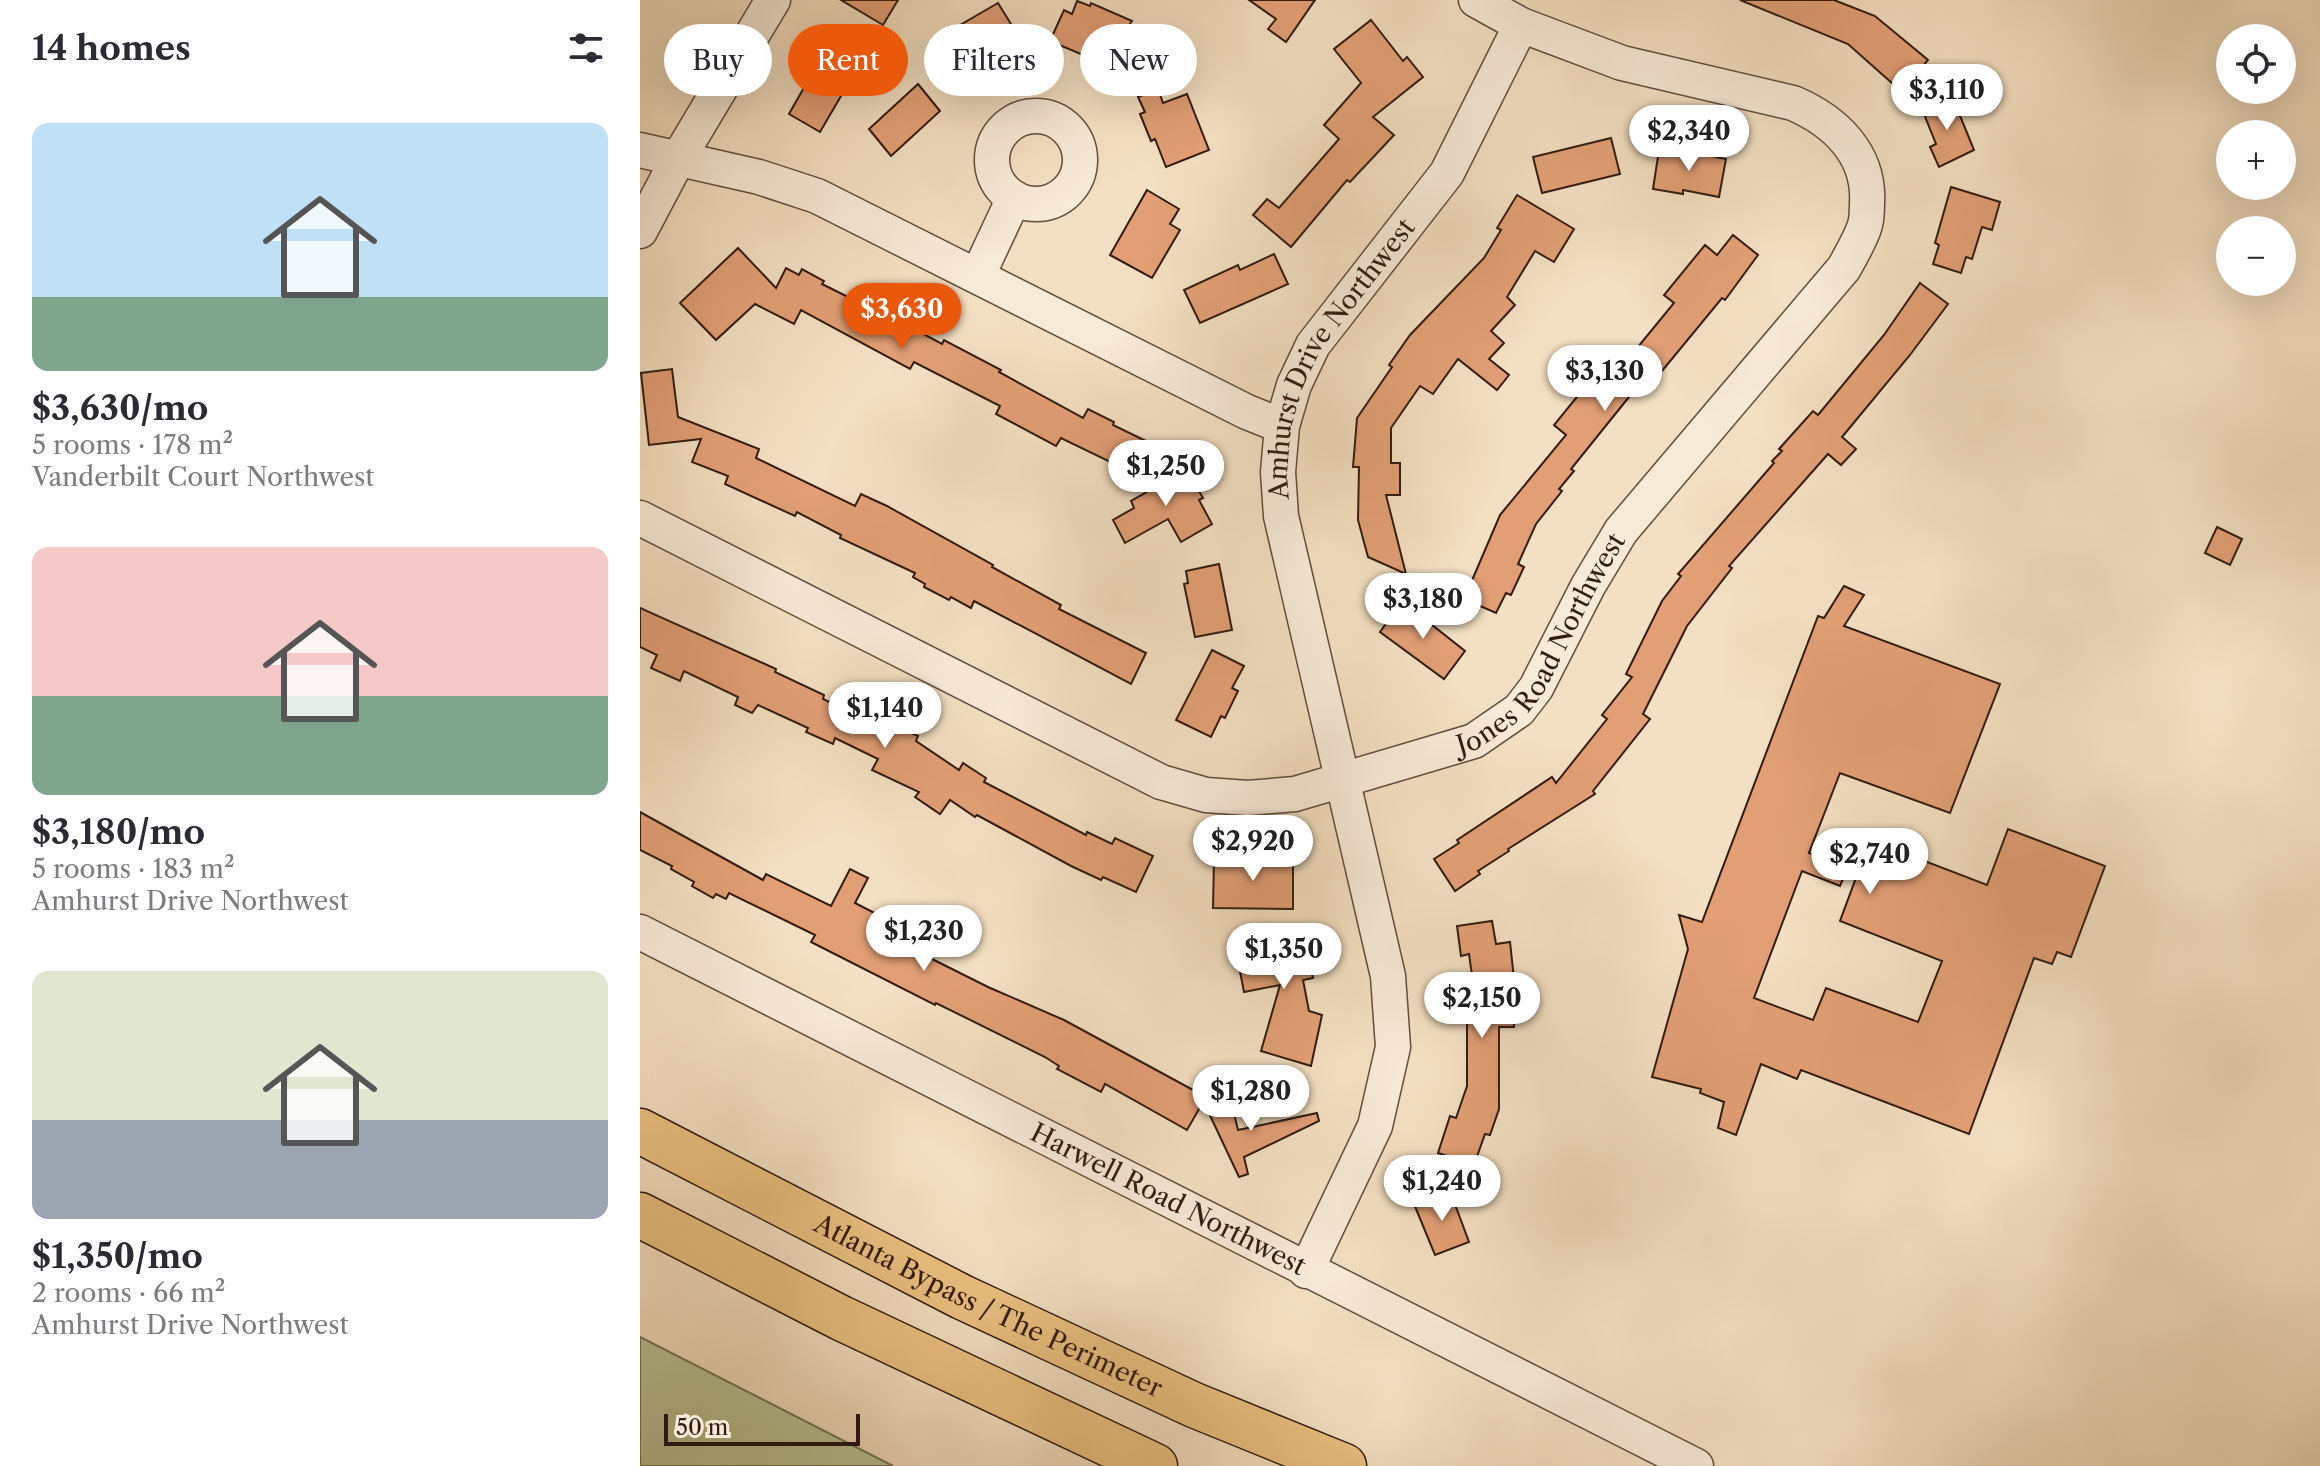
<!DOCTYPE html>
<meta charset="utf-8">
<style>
body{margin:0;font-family:"Libre Caslon Text",serif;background:#f7f7f7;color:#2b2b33;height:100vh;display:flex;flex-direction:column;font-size:30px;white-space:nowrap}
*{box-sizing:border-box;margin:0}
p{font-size:26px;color:#7c7c81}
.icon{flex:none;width:44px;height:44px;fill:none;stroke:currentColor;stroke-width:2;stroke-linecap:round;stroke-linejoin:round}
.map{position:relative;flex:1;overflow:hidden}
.details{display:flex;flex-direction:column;background:#fff;width:640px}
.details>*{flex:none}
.hud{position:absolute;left:24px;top:24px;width:760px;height:72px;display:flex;gap:16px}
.controls{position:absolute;left:1576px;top:24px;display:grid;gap:16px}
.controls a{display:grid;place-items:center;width:80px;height:80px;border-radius:50%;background:#fff;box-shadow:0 8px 32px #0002;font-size:40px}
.scale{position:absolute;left:24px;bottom:20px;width:196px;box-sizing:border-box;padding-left:8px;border:4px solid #321b11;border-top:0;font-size:22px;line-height:28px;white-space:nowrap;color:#321b11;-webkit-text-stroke:6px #f7ead7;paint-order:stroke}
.price{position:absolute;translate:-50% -68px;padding:0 18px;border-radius:28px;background:#fff;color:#222;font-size:26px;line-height:52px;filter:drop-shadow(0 2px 4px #0008)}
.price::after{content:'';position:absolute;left:50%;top:48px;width:24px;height:18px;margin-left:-12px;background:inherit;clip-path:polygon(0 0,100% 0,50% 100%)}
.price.current{background:#ea580c;color:#fff}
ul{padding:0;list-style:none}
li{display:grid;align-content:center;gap:16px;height:424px;padding:0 32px}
li span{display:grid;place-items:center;height:248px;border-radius:16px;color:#555}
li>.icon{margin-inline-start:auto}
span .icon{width:144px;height:144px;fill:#fffc;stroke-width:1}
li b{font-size:34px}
h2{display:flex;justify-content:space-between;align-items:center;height:96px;padding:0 32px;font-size:34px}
.tag{padding:0 28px;border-radius:36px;background:#fff;box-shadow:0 8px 32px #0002;font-size:28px;line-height:72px}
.tag.current{background:#ea580c;color:#fff}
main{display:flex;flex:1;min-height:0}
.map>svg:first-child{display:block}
.green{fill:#b8c294;stroke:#756e52;stroke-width:2}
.building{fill:#e29f75;stroke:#321b11;stroke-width:2}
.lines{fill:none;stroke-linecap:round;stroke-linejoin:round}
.minor-casing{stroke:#624c3d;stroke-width:37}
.highway-casing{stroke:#321b11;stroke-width:47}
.minor{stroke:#f7ead7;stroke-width:34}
.highway{stroke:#eac080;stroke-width:44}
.labels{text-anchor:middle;stroke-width:6;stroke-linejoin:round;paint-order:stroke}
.street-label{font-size:26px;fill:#321b11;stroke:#f7ead7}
</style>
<main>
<section class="details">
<h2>14 homes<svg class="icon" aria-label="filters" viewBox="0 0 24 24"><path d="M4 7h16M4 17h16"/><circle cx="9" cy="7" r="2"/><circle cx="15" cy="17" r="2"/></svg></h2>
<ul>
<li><span style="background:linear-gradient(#bfe0f5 70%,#7fa58c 0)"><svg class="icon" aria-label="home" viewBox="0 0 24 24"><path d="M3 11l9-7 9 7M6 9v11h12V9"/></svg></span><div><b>$3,630/mo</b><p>5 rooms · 178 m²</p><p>Vanderbilt Court Northwest</p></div></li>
<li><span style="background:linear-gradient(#f6c9c9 60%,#7fa58c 0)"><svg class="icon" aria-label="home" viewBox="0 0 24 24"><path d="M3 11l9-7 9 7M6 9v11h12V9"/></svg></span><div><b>$3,180/mo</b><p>5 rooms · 183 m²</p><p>Amhurst Drive Northwest</p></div></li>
<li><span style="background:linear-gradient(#dfe7d0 60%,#9aa5b1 0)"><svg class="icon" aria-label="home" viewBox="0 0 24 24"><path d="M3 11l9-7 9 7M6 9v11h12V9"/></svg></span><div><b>$1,350/mo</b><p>2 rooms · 66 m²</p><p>Amhurst Drive Northwest</p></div></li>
</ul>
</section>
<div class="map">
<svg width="1680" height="1466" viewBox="0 0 1680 1466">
<rect width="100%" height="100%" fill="#f3dfc1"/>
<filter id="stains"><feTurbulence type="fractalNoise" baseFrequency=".0025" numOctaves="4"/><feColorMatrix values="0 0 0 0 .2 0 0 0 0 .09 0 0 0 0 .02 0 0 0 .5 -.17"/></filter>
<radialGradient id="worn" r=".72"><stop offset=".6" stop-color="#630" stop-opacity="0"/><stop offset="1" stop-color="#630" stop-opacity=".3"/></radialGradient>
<!-- green -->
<path class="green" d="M0 1337 253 1466H0Z"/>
<!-- building -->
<g class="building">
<path d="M201 0H258L243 25Z"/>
<path d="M609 0H675L646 42 628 29 636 19Z"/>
<path d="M1100 0H1194L1235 16 1288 60 1262 92 1208 44Z"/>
<path d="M437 1 450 6 451 3 492 21 482 35 496 41 483 72 410 41 424 10 432 14Z"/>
<path d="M358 3 379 37 318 75 296 39Z"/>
<path d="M731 20 763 61 767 57 783 77 733 117 754 135 710 182 707 180 651 247 613 215 627 199 639 208 699 139 684 125 721 83 694 49Z"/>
<path d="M190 42 222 60 180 132 149 114Z"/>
<path d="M278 84 300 111 251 156 229 129Z"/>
<path d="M518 89 523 103 547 94 569 150 526 167 515 139 511 141 500 114 505 112 498 97Z"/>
<path d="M1312 96 1334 150 1299 167 1290 147 1296 144 1282 109Z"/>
<path d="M971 138 980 174 902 193 893 157Z"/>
<path d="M1019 150 1046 155 1047 151 1086 159 1079 197 1043 190V194L1013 189Z"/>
<path d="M1311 187 1360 202 1352 230 1342 227 1332 259 1326 257 1321 273 1293 264 1299 245 1295 243Z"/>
<path d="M507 190 539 209 530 224 540 230 512 278 470 255Z"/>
<path d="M877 195 934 229 914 262 895 251 867 297 875 305 851 331 864 343 849 359 869 375 857 390 818 359 793 394 780 386 751 428V463H760V495H746L766 574 728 557 718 520 719 467H713L717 418 752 367 749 365 770 335 844 258 861 230 857 228Z"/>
<path d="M1093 235 1118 255 1085 300 1082 298 1008 388 1001 382 931 469 934 471 919 489 922 491 896 524 878 564 884 567 871 595 866 593 856 613 824 599 860 515 926 435 914 425 963 365 975 375 1034 303 1024 295 1065 245 1077 255Z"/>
<path d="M98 248 136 288 146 268 159 275 162 269 184 281 182 284 224 305 230 298 263 315 259 321 302 344 304 340 361 370 359 372 443 418 448 409 474 422 473 425 508 442 493 473 421 438 416 446 356 414 360 406 274 362 270 369 161 310 154 324 115 304 76 340 40 303Z"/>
<path d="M634 254 648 284 560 323 544 290 598 265 600 270Z"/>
<path d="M1280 283 1308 304 1270 355 1202 437 1216 449 1201 465 1188 454 1089 566 1092 568 1047 626 1003 714 1010 719 953 791 955 794 868 849 869 851 838 871 840 874 815 891 794 859 819 843 817 840 912 777 916 783 967 719 962 715 992 677 986 674 1022 601 1041 576 1038 574 1134 463 1132 461 1142 451 1139 449 1173 411 1178 415 1244 335Z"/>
<path d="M32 369 38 417 119 449 116 458 215 506 221 494 247 506 353 565 352 567 421 605 419 609 506 653 491 684 334 601 331 608 311 597 309 600 284 587 285 584 273 577 275 573 200 538 201 535 157 512 155 516 85 484 88 476 52 462 61 439 9 445 1 373Z"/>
<path d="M534 466 539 474 547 470 563 498 559 500 572 524 541 542 528 519 485 543 473 520 494 508 491 501 519 485 508 480Z"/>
<path d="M1577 527 1602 539 1590 565 1565 553Z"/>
<path d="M579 564 592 630 555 637 544 584 548 583 546 571Z"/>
<path d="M1204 586 1224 595 1204 626 1360 684 1310 813 1200 773 1169 853 1207 869 1200 886 1162 871 1114 998 1173 1020 1186 988 1278 1022 1302 961 1200 921 1230 840 1347 885 1368 829 1465 866 1431 957 1417 952 1412 964 1394 958 1329 1134 1161 1070 1157 1079 1121 1064 1096 1135 1078 1128 1084 1102 1060 1093 1061 1089 1012 1077 1048 949 1039 915 1062 922 1178 616 1184 618Z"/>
<path d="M759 606H768L825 651 804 679 740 632Z"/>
<path d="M0 608 136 669 135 672 184 695 183 699 219 716 220 713 253 729 255 725 278 736 276 741 319 770 323 763 346 778 344 782 446 835 447 832 472 844 475 838 513 856 496 892 463 877 461 880 431 866 337 815 335 817 310 800 300 814 275 797 279 792 232 770 238 759 195 738 193 744 166 732 168 728 118 705 112 713 95 705 98 697 44 671 40 681 11 668 17 655 0 647Z"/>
<path d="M572 650 604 666 592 688 598 691 585 718 581 716 571 737 536 720Z"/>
<path d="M0 812 123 880 126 874 191 906 210 869 228 878 215 903 254 923 248 937 348 987 424 1020 566 1097 547 1130 465 1084 461 1092 417 1069 419 1066 405 1057 296 1003 295 1005 171 942 175 935 89 893 86 899 76 894 73 898 52 886 54 882 31 869 32 866 0 850Z"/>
<path d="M596 854 624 855V860L653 861V909L573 908 574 859H596Z"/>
<path d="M852 921 856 944 870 942 874 979V1027H859V1109L850 1135 845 1134 834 1165 798 1153 810 1116 816 1118 827 1086V1004H836L829 954 821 956 817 926Z"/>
<path d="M663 931 664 936 676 933 682 960 670 962 673 978 663 980 669 1011 682 1015 671 1066 621 1051 640 985 604 992 595 945Z"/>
<path d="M590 1096 598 1130 677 1113 679 1121 604 1157 608 1174 599 1177 566 1107Z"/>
<path d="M810 1191 829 1242 795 1255 774 1204Z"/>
</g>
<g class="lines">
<defs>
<g id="minor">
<circle cx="396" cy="160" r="44"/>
<path d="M0 150 119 177 177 196 607 412 642 426"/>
<path d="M0 231 38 159 133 0"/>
<path d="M338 275 374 198"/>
<path id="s1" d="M0 518 521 782 566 795 608 798 655 794 834 741 879 710 896 688 948 586 981 531 1204 268C1211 255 1219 242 1224 228 1227 221 1227 211 1227 203 1230 154 1195 121 1153 103L982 63 881 25 836 0"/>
<path id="s2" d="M0 932 1056 1466"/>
<path id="s3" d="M666 1271 735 1126 753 1047 748 976 641 516 638 472 642 426 654 385 673 345 807 173 881 25"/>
</g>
<g id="highway">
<path id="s4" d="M0 1131 322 1297 554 1405 704 1466"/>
<path d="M0 1215 201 1318 515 1466"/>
</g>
</defs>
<!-- minor casing -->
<use href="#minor" class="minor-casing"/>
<!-- highway casing -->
<use href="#highway" class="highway-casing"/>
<!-- minor -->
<use href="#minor" class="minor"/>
<!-- highway -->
<use href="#highway" class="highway"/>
</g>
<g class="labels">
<!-- street labels -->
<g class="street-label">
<text dy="9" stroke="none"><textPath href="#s3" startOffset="960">Amhurst Drive Northwest</textPath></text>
<text dy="9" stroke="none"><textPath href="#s1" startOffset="1026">Jones Road Northwest</textPath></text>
<text dy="9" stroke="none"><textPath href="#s2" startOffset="592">Harwell Road Northwest</textPath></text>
<text dy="9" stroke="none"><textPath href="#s4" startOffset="390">Atlanta Bypass / The Perimeter</textPath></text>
</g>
</g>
<rect width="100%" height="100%" filter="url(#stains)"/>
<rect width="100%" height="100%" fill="url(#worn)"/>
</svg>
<div class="controls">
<a><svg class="icon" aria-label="locate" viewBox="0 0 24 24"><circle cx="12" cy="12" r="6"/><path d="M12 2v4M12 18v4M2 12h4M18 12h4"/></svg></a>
<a>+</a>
<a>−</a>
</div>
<div class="scale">50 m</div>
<b class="price" style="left:1307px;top:132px">$3,110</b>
<b class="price" style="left:1049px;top:173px">$2,340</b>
<b class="price current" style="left:262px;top:351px">$3,630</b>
<b class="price" style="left:965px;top:413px">$3,130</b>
<b class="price" style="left:526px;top:508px">$1,250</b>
<b class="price" style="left:783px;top:641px">$3,180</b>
<b class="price" style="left:245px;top:750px">$1,140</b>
<b class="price" style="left:613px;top:883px">$2,920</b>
<b class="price" style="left:1230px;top:896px">$2,740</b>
<b class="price" style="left:284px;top:973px">$1,230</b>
<b class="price" style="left:644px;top:991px">$1,350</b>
<b class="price" style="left:842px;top:1040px">$2,150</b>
<b class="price" style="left:611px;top:1133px">$1,280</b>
<b class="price" style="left:802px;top:1223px">$1,240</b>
<div class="hud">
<a class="tag">Buy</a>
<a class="tag current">Rent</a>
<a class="tag">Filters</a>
<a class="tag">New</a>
</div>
</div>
</main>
